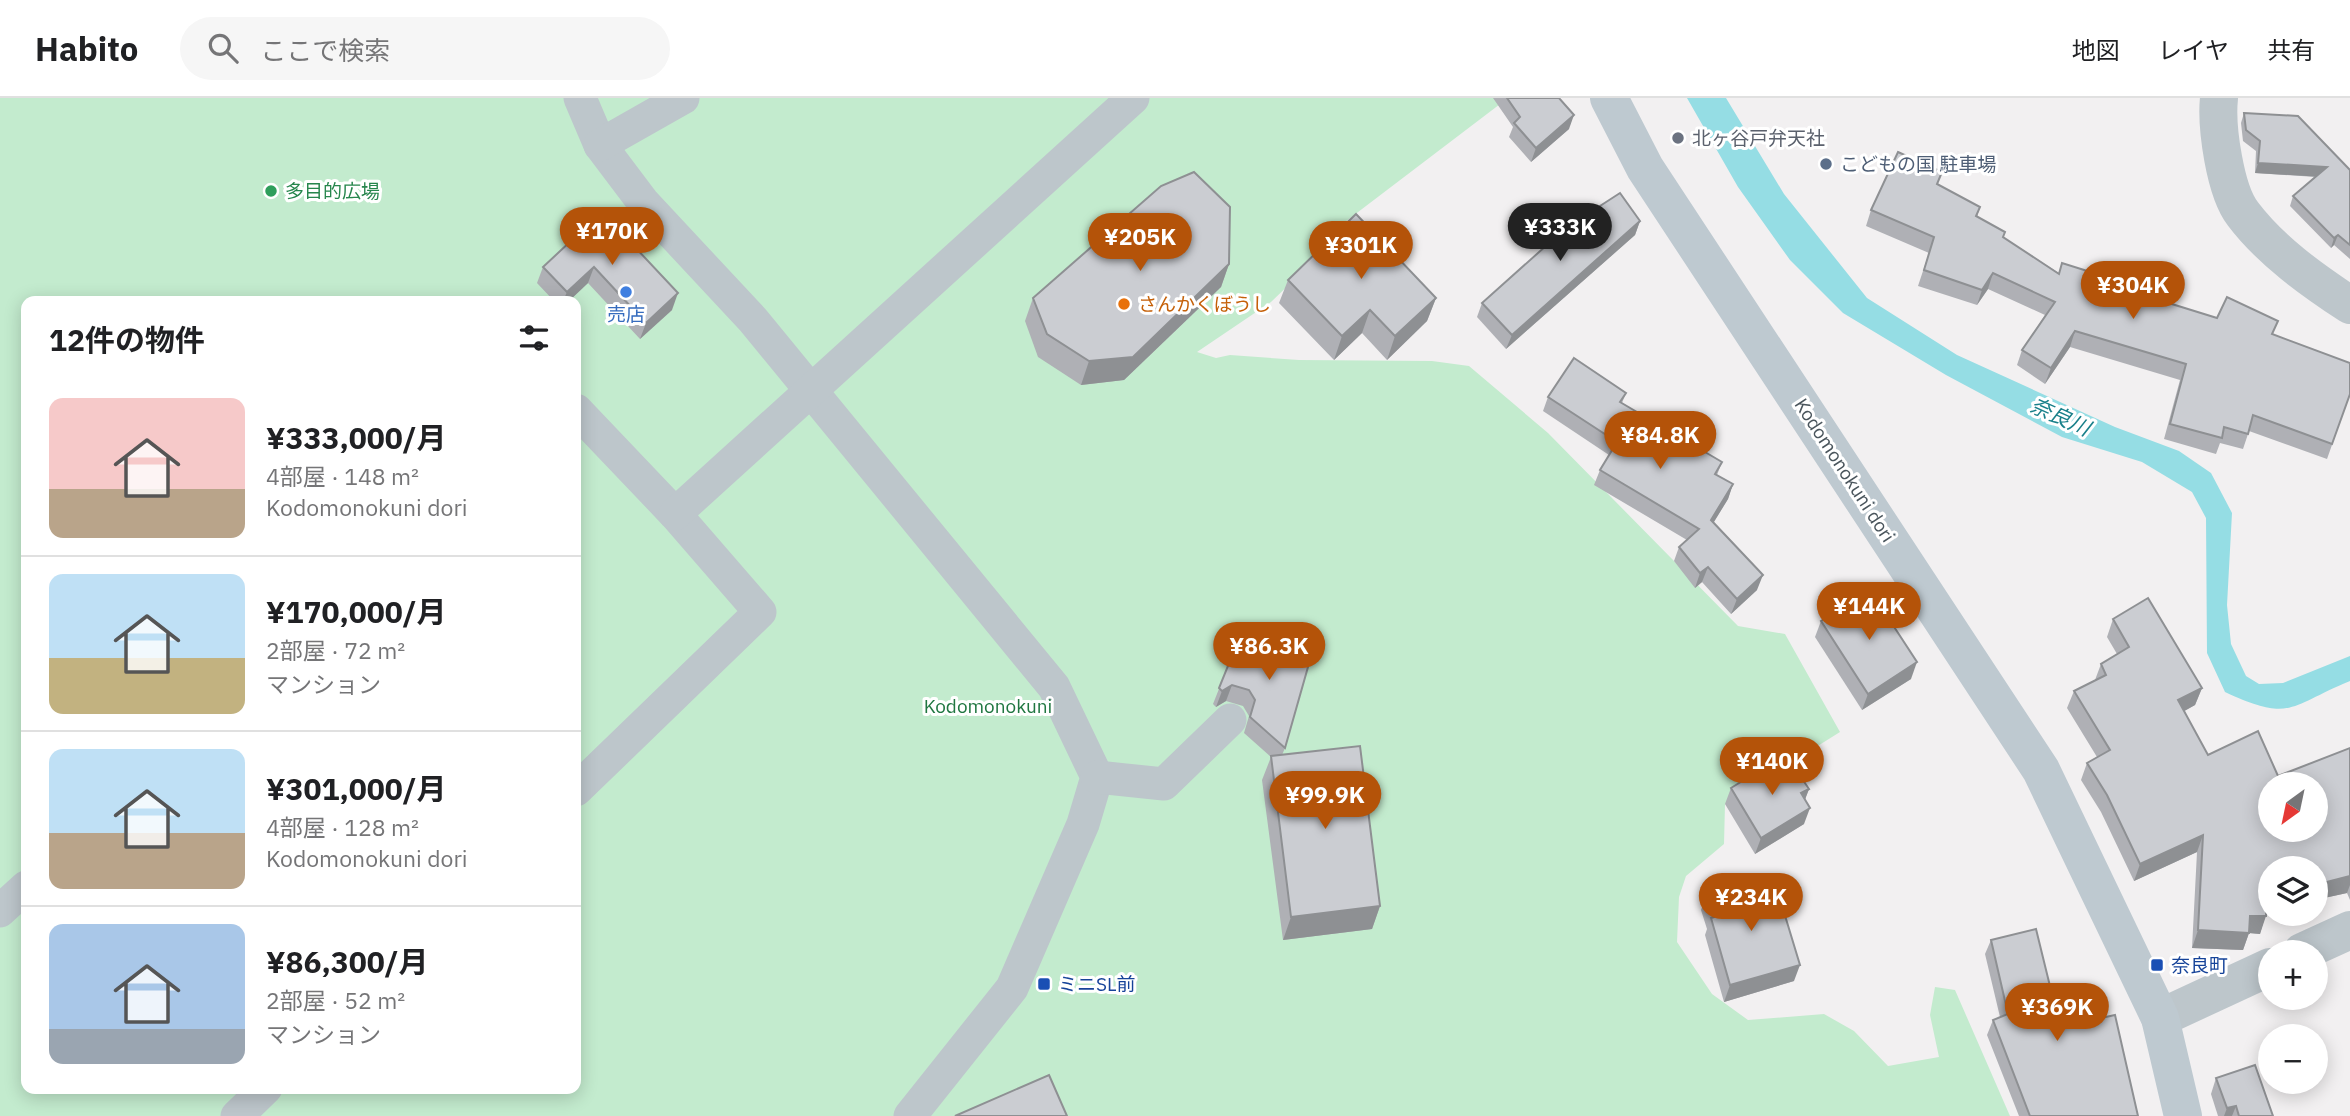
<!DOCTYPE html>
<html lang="ja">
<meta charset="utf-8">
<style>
body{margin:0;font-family:"IBM Plex Sans","Noto Sans JP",sans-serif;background:#f6f6f6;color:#202124;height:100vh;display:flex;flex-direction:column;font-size:26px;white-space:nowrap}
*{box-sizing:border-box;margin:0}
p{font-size:23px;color:#757577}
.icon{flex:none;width:38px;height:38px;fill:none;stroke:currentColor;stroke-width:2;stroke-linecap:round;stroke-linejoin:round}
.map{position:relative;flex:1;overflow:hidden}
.drawer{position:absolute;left:21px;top:198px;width:560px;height:798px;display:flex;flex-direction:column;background:#fff;border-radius:14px;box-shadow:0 4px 18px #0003}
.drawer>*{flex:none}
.needle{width:46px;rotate:213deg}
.fabs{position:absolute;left:2258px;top:674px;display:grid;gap:14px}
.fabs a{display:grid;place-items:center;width:70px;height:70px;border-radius:50%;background:#fff;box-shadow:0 4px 18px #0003;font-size:35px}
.price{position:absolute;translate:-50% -60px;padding:0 16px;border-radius:24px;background:#b45309;color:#fff;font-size:23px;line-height:46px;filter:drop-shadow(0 2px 4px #0008)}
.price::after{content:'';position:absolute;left:50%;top:42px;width:21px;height:16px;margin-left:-10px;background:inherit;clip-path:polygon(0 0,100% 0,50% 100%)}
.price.active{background:#222;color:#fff}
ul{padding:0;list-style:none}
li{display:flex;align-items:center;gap:21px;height:175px;padding:0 28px}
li+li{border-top:2px solid #e0e0e0}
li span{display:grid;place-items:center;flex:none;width:196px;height:140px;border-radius:14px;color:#555}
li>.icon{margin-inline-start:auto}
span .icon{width:84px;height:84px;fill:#fffc;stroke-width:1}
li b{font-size:30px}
h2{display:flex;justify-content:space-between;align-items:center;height:84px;padding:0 28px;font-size:30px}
header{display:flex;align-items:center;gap:42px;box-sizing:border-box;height:98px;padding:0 35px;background:#fff;border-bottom:2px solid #e0e0e0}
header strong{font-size:33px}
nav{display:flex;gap:38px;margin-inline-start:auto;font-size:24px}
.search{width:490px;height:63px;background:#f6f6f6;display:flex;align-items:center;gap:18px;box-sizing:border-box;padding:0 24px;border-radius:38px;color:#757577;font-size:26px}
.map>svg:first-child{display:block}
.green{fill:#c3ebce;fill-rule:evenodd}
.water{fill:#95dde4}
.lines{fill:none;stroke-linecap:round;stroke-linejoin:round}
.pedestrian{stroke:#bdc6cb;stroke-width:33}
.minor{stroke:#bdc6cb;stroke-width:38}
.secondary{stroke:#bec9d0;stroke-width:38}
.wall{fill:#afb0b5}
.shaded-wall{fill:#8e9093}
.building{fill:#cbcdd2;stroke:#8e9093;stroke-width:2;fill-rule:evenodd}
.worship-dot{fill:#6b7280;stroke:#fff;stroke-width:2.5}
.service-dot{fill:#5c6f8a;stroke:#fff;stroke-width:2.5}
.leisure-dot{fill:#2e9e5b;stroke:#fff;stroke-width:2.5}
.shop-dot{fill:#3f7fe0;stroke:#fff;stroke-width:2.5}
.food-dot{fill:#e8710a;stroke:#fff;stroke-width:2.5}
.transit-dot{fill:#1a4fb4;stroke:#fff;stroke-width:2.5}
.labels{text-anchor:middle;stroke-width:6;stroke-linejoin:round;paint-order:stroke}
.worship-label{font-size:19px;fill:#5b616d;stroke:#fff;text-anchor:start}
.service-label{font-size:19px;fill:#4e5e75;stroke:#fff;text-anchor:start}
.leisure-label{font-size:19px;fill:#27864d;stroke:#fff;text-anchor:start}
.food-label{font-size:19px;fill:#c56008;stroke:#fff;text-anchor:start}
.shop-label{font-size:19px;fill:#366cbe;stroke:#fff}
.street-label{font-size:19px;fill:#4a555c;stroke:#fff}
.park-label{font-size:19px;fill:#207741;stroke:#fff}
.transit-label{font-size:19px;fill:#164399;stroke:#fff;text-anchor:start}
.water-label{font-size:21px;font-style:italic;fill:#19808a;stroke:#fff}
</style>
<header>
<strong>Habito</strong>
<div class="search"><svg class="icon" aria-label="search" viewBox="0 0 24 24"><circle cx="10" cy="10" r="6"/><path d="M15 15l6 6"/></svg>ここで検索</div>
<nav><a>地図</a><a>レイヤ</a><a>共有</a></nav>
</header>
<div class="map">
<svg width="2350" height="1018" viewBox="0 0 2350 1018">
<rect width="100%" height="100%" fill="#f2f0f1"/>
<!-- green -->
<path class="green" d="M0 0H1508L1341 127 1324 153 1271 204 1197 254 1216 260 1230 257 1299 262 1432 263 1469 268 1548 335 1738 528 1785 536 1840 634 1725 706 1724 746 1686 778 1679 799 1677 844 1712 896 1748 922 1824 916 1854 933 1888 968 1939 959 1930 917 1935 889 1955 892 2010 1018H0ZM26 203H576V990H26Z"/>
<!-- water -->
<path class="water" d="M1687 0H1726L1784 96 1867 200 1957 257 2115 329 2179 353 2211 375 2232 415 2227 507 2231 546 2246 578 2259 586 2283 585 2350 558V583C2289 608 2292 625 2225 594L2207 555 2206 420 2192 394 2142 364 2062 339 1946 277 1843 215 1790 162 1738 89Z"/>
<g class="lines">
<!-- pedestrian -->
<g class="pedestrian">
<path d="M580 0 600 47 643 104 753 222 1054 589 1097 679 1083 726 1012 890 910 1018"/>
<path d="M600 47 683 0"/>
<path d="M576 312 675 416 760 514 576 692"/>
<path d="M675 416 1133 0"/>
<path d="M1097 679 1164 686 1230 622"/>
<path d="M0 813 26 789"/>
<path d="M237 1018 266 990"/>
</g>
<!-- minor -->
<g class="minor">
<path d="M2219 0C2216 29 2225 93 2243 116 2271 153 2312 182 2350 207"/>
<path d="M2302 854 2350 832"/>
<path d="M2160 920 2270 869"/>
</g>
<!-- secondary -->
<path class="secondary" d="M1609 0 1645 70 2041 672 2160 920 2183 1018"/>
</g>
<!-- wall -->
<g class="wall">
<path d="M1493 0H1559L1569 31 1531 64 1509 39 1513 29Z"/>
<path d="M2244 15 2350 72V161L2334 147 2331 150 2290 108 2293 98 2316 79 2255 75 2256 53 2243 43 2241 25Z"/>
<path d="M1937 86 1980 109 1977 119 2003 139 2059 175 2062 165 2117 189 2273 237 2350 296 2327 361 2249 333 2243 351 2220 345 2216 356 2164 341 2180 282 2070 249 2045 286 2017 267 2022 252 2045 217 1988 191 1977 207 1918 188 1929 155 1866 128 1871 112Z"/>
<path d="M602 114 672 212 640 241 588 185 569 203H554L537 185 543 169Z"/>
<path d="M1640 123 1635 137 1506 251 1477 219 1482 205Z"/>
<path d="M1229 166 1221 189 1124 282 1081 287 1038 259 1025 223 1033 200Z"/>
<path d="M1288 182 1436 200 1427 223 1387 262 1362 235 1334 262 1279 205Z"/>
<path d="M1626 295 1622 305 1722 364 1717 377 1733 386 1728 401 1713 425 1757 492 1731 516 1702 484 1695 490 1674 463 1679 449 1687 442 1594 387 1600 372 1609 357 1543 313 1548 299Z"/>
<path d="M2113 521 2202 590 2195 607 2184 613 2208 657 2278 678 2350 650V802L2347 795 2315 802V770L2270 813 2266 814 2260 836 2249 835 2243 852 2192 850 2197 754 2134 783 2101 714 2081 682 2087 665 2097 659 2067 610 2074 593 2095 582 2101 566 2117 556 2107 539Z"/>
<path d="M1821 523 1911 581 1862 612 1815 539Z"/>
<path d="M1236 548 1285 650 1282 657 1380 808 1372 831 1283 842 1262 682 1271 659 1244 635 1249 618 1243 608 1226 603 1216 609 1213 606Z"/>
<path d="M1783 669 1809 691 1805 701 1804 726 1755 756 1725 706 1731 690Z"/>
<path d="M1707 796 1772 814 1794 883 1724 904 1705 837 1707 831 1701 812Z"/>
<path d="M1991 842 2060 929 2138 1018H2019L1987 937 1993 922 2000 919 1985 856Z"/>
<path d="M2216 980 2273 1018H2218L2211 996Z"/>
</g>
<!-- shaded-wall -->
<g class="shaded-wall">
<path d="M1574 17 1569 31 1531 64 1536 50Z"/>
<path d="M2258 65 2327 69 2323 79 2255 75Z"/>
<path d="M1640 123 1635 137 1506 251 1512 237Z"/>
<path d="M2338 137 2334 147 2331 150 2334 140Z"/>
<path d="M1229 166 1221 189 1124 282 1081 287 1089 263Z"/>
<path d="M594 169 588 185 569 203H563L567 194Z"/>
<path d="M1993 175 1988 191 1977 207 1982 192Z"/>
<path d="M678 195 672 212 640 241 646 225Z"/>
<path d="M1436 200 1427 223 1387 262 1395 238Z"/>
<path d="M1370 212 1362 235 1334 262 1342 238Z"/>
<path d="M2075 233 2070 249 2045 286 2051 270Z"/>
<path d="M1733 386 1728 401 1706 437 1711 422Z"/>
<path d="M1708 469 1702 484 1695 490 1700 475Z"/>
<path d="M1763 477 1757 492 1731 516 1737 501Z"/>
<path d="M1917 564 1911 581 1862 612 1868 596Z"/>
<path d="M1232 587 1226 603 1216 609 1222 593Z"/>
<path d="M2202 590 2195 607 2172 620 2178 602Z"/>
<path d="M1809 691 1803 707 1801 695Z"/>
<path d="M1810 710 1804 726 1755 756 1761 740Z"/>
<path d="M2203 737 2197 754 2134 783 2140 766Z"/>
<path d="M2350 778V787L2347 795 2315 802V787Z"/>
<path d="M2270 797V813L2261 815 2267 798Z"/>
<path d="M1380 808 1372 831 1283 842 1291 819Z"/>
<path d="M2250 818H2266L2260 836 2249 835 2243 852 2192 850 2198 832Z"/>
<path d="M1800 867 1794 883 1724 904 1730 887Z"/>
<path d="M2236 1008 2232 1018H2224L2227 1010Z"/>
</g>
<!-- building -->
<g class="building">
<path d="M1507 0H1559L1574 17 1536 50 1514 25 1520 19Z"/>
<path d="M2244 15 2298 18 2350 72V147L2338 137 2334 140 2293 98 2327 69 2258 65 2260 43 2246 32Z"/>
<path d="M1898 54 1942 74 1937 86 1980 109 1976 118 2005 134 2003 139 2059 176 2062 165 2119 183 2117 189 2217 220 2227 199 2278 223 2272 236 2350 265V296L2332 346 2253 317 2248 336 2224 329 2222 340 2170 326 2186 266 2075 233 2051 270 2022 252 2055 204 1993 175 1982 192 1924 172 1934 139 1871 112Z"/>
<path d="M1194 74 1230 109 1229 166 1133 259 1089 263 1047 236 1033 200 1161 88Z"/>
<path d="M1620 95 1640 123 1512 237 1482 205 1566 130Z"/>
<path d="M602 114 678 195 646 225 594 169 567 194 543 169Z"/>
<path d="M1356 116 1436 200 1395 238 1370 212 1342 238 1288 182Z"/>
<path d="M1574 260 1626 295 1620 304 1722 364 1715 376 1733 386 1711 422 1763 477 1737 501 1708 469 1700 475 1679 449 1699 431 1600 372 1617 344 1548 299Z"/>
<path d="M1870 492 1917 564 1868 596 1821 523Z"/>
<path d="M2148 500 2202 590 2178 602 2208 657 2258 633 2278 678 2350 650V778L2315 787V770H2270V797L2267 798 2266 818H2250L2249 835 2198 832 2203 737 2140 766 2107 697 2087 665 2110 652 2074 593 2106 577 2101 566 2129 549 2113 521ZM2270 686H2315V732H2270Z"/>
<path d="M1275 535 1308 569 1285 650 1250 619 1255 602 1249 592 1232 587 1222 593 1219 590 1236 548Z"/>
<path d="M1360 648 1380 808 1291 819 1271 658Z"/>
<path d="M1778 661 1783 669 1792 666 1809 691 1801 695 1810 710 1761 740 1731 690Z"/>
<path d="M1761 780 1772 814 1783 811 1800 867 1730 887 1711 820 1714 819 1707 796Z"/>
<path d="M2036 831 2060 929 2115 917 2138 1018H2030L1993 922 2008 916 1991 842Z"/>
<path d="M2255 967 2273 1018H2239L2236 1008 2227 1010 2216 980Z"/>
<path d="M1049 977 1067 1018H955Z"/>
</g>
<!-- markers -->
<circle class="worship-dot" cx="1678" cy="40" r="7"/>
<circle class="service-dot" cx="1826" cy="66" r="7"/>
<circle class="leisure-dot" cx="271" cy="93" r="7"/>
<circle class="shop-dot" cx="626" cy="194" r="7"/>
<circle class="food-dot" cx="1124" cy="206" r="7"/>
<g class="transit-dot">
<rect x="2150" y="860" width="14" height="14" rx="3.5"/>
<rect x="1037" y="879" width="14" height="14" rx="3.5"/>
</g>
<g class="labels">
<!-- worship labels -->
<g class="worship-label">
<text x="1692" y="47">北ヶ谷戸弁天社</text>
</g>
<!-- service labels -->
<g class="service-label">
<text x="1840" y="73">こどもの国 駐車場</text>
</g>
<!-- leisure labels -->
<g class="leisure-label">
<text x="285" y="100">多目的広場</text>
</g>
<!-- food labels -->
<g class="food-label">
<text x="1138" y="213">さんかくぼうし</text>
</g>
<!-- shop labels -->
<g class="shop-label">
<text x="626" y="223">売店</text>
</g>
<!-- street labels -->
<g class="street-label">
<text transform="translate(1845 372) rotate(57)" y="7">Kodomonokuni dori</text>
</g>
<!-- park labels -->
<g class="park-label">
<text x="988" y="615">Kodomonokuni</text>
</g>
<!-- transit labels -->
<g class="transit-label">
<text x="2171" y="874">奈良町</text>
<text x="1058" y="893">ミニSL前</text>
</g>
<!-- water labels -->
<g class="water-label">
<text transform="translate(2060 319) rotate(24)" y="7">奈良川</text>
</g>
</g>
</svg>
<div class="fabs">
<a><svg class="needle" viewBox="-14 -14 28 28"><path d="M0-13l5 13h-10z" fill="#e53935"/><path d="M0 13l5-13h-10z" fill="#757577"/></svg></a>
<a><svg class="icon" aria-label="layers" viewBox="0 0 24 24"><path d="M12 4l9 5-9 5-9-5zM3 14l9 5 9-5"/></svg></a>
<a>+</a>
<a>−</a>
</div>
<b class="price active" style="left:1560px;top:165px">¥333K</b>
<b class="price" style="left:612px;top:169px">¥170K</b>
<b class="price" style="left:1140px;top:175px">¥205K</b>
<b class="price" style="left:1361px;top:183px">¥301K</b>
<b class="price" style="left:2133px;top:223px">¥304K</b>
<b class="price" style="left:1660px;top:373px">¥84.8K</b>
<b class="price" style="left:1869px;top:544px">¥144K</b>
<b class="price" style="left:1269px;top:584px">¥86.3K</b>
<b class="price" style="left:1772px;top:699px">¥140K</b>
<b class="price" style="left:1325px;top:733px">¥99.9K</b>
<b class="price" style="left:1751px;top:835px">¥234K</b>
<b class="price" style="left:2057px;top:945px">¥369K</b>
<section class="drawer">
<h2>12件の物件<svg class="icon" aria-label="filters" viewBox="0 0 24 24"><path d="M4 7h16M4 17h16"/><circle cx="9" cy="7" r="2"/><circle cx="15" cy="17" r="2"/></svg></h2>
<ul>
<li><span style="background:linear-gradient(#f6c9c9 65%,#b9a48a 0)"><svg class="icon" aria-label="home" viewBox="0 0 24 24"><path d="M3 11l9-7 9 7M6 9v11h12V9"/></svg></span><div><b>¥333,000/月</b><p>4部屋 · 148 m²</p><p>Kodomonokuni dori</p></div></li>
<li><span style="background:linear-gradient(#bfe0f5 60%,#c2b280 0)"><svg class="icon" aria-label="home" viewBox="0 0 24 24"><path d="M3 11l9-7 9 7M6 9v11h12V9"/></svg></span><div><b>¥170,000/月</b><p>2部屋 · 72 m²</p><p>マンション</p></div></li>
<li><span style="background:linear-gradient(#bfe0f5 60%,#b9a48a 0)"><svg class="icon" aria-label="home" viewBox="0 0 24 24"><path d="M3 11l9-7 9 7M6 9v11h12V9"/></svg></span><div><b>¥301,000/月</b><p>4部屋 · 128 m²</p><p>Kodomonokuni dori</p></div></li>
<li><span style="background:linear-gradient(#a9c7e8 75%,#9aa5b1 0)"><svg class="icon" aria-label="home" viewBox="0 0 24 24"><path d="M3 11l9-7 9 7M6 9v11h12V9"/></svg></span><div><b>¥86,300/月</b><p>2部屋 · 52 m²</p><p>マンション</p></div></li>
</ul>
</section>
</div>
